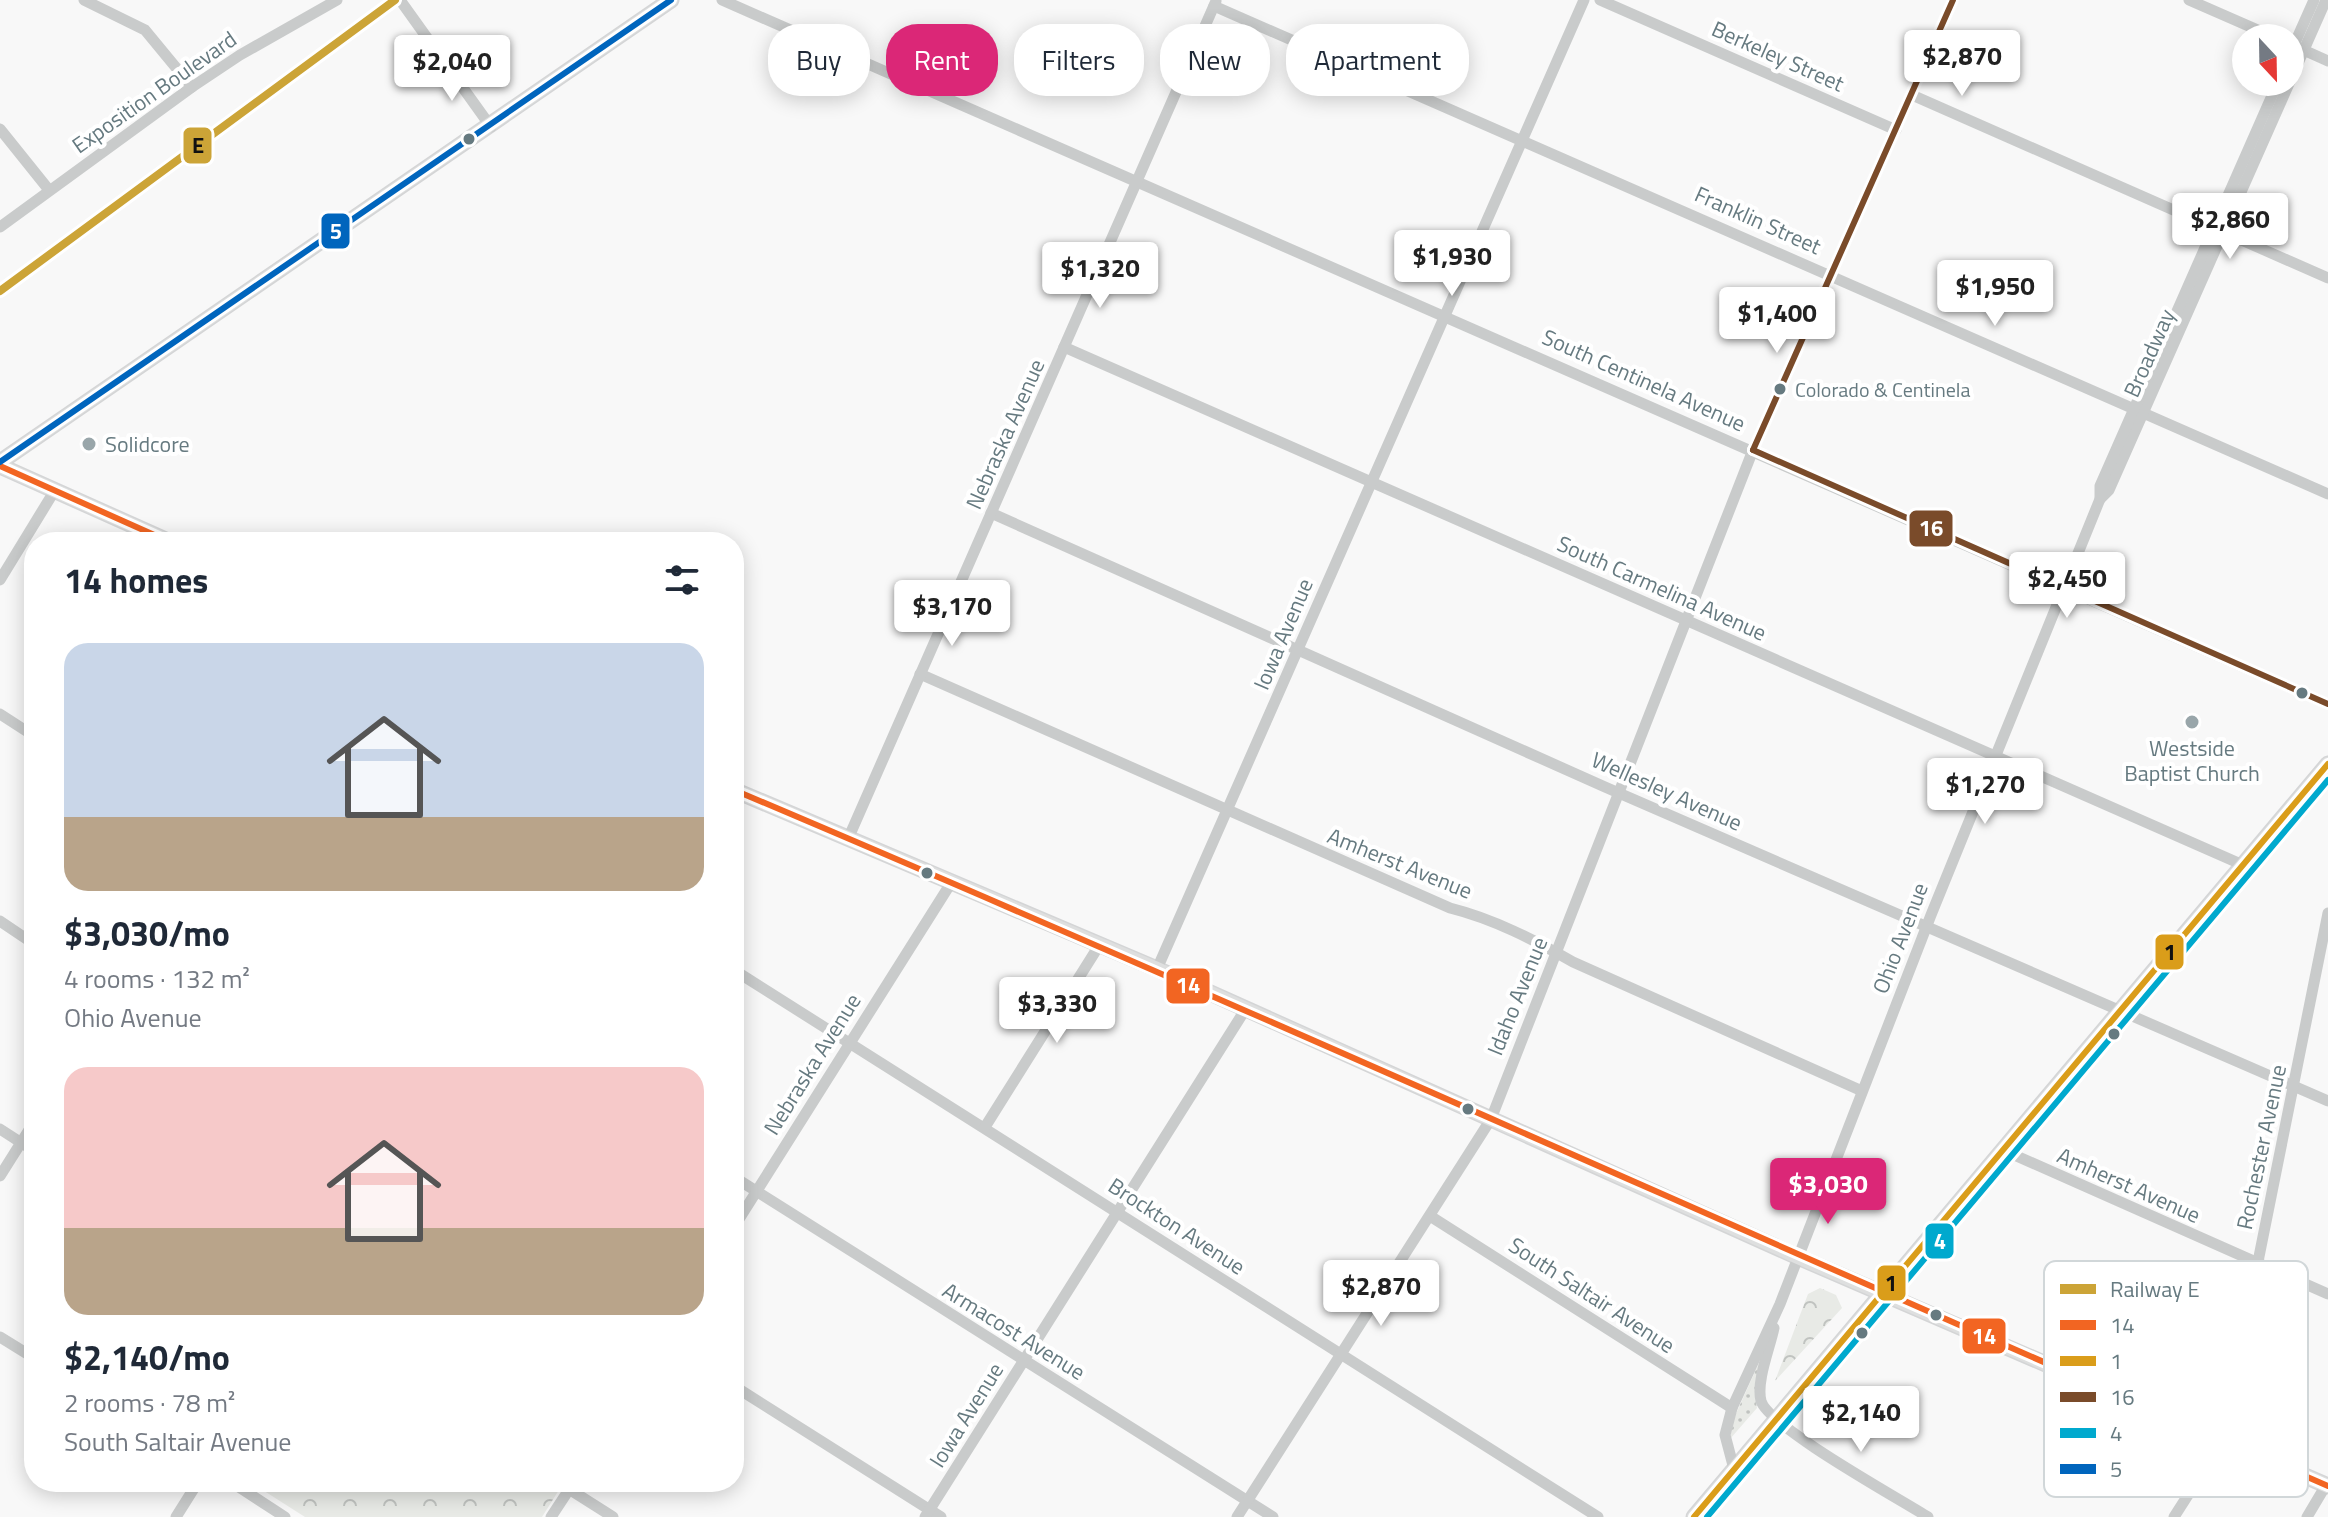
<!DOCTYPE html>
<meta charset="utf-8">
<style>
body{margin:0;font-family:"Titillium Web",sans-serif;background:#f2f2f3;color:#1f2937;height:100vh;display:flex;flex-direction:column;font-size:30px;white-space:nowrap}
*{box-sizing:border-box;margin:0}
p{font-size:26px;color:#747a83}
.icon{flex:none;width:44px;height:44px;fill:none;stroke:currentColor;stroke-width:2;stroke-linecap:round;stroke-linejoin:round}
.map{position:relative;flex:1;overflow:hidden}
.sheet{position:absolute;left:24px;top:532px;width:720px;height:960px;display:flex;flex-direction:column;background:#fff;border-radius:32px;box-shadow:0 4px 20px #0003}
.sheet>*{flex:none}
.top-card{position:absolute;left:768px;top:24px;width:760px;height:72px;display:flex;gap:16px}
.needle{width:52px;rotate:158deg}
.fabs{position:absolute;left:2232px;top:24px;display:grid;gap:16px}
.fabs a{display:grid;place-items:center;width:72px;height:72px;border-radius:50%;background:#fff;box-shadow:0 4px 20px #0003;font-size:40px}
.price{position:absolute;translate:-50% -68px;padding:0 18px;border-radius:8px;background:#fff;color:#222;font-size:26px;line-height:52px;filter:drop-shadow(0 2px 4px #0008)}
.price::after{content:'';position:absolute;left:50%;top:48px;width:24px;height:18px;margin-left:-12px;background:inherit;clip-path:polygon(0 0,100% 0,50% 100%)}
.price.current{background:#db2777;color:#fff}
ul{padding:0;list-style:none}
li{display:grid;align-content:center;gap:16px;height:424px;padding:0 40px}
li span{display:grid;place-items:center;height:248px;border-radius:24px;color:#555}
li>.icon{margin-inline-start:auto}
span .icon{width:144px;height:144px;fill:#fffc;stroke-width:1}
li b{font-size:34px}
h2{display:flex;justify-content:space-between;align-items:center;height:96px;padding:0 40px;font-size:34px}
.pill{padding:0 28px;border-radius:32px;background:#fff;box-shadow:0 4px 20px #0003;font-size:28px;line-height:72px}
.pill.current{background:#db2777;color:#fff}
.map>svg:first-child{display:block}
.grass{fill:url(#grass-dots)}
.park{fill:url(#park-crowns)}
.garden{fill:#e8eae6}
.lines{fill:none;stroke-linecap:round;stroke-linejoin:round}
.major-casing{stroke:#d4d5d6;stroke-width:17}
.minor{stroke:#c9cbcb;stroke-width:11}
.major{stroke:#dedfdf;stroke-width:14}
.bus-1-casing{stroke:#fff;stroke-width:12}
.bus-2-casing{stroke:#fff;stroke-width:12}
.bus-3-casing{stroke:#fff;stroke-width:12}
.bus-4-casing{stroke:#fff;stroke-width:12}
.bus-5-casing{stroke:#fff;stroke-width:12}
.bus-1{stroke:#f26522;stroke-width:6}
.bus-2{stroke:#da9d1a;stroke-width:6}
.bus-3{stroke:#7a4b2a;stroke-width:6}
.bus-4{stroke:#00a9ce;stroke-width:6}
.bus-5{stroke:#0065bd;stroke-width:6}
.rail-1-casing{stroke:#fff;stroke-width:14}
.rail-1{stroke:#cca437;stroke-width:8}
.bus-dot{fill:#667a80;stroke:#fff;stroke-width:3}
.poi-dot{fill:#99a6aa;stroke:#fff;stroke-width:3}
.labels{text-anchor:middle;stroke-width:8;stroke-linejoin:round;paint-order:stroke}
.bus-label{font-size:20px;fill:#667a80;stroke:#fff;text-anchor:start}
.street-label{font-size:22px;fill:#667a80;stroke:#fff}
.poi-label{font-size:22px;fill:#667a80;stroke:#fff;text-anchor:start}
.key{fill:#fff;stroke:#d1d7d9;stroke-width:2}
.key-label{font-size:22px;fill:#667a80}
.line-badge{stroke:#fff;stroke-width:3}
.badge-label{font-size:22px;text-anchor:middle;font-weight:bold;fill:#fff}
.pale-badge-label{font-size:22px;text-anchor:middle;font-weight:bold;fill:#111}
</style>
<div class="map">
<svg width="2328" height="1517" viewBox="0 0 2328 1517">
<defs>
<pattern id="grass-dots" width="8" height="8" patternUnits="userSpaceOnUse" patternTransform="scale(2)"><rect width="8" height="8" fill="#e8eae6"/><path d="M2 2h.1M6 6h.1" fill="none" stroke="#c0c3c0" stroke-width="1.8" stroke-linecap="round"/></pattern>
<pattern id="park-crowns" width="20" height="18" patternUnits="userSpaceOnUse" patternTransform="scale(2)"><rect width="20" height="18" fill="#e8eae6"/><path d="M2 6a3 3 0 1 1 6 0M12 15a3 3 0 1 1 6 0" fill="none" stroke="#c0c3c0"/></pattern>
</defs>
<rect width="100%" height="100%" fill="#f8f8f8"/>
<!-- grass -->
<path class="grass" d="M1763 1354 1755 1396 1757 1408 1730 1439 1734 1418Z"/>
<!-- park -->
<g class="park">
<path d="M1820 1288 1836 1295 1842 1308 1775 1381 1808 1294Z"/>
<path d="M250 1482H564L542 1517H305Z"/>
</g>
<!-- garden -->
<g class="garden">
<path d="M314 1482H367L351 1488 344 1501Z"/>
<path d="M480 1500 508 1517H470Z"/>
</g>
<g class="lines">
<defs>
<g id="major">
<path d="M0 462 671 0"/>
<path d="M0 466 170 542"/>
<path d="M734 790 1157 969 1798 1257 2328 1486"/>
<path d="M1694 1517 2328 764"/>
</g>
</defs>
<!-- major casing -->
<use href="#major" class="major-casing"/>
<!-- minor -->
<g class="minor">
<path d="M84 0 145 30 192 87"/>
<path d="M400 0 491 127"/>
<path d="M722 0 2328 704"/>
<path d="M1600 0 1896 130"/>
<path d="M2189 0 2276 38"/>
<path d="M1214 6 2328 494"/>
<path d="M2299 48 2328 61"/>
<path d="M2290 54 2314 0"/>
<path d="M1912 95 2328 278"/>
<path d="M0 129 49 190"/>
<path d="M0 227 192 87 240 55 337 0"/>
<path d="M1064 347 2243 865"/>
<path d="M2100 499 2109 490 2326 0"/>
<path d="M991 513 1605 787 2328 1101"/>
<path d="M0 580 55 490"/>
<path d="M920 674 1450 908C1494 919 1534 940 1573 962L1862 1091"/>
<path d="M0 714 34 736"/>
<path d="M848 839 1216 1"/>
<path d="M0 921 34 944"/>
<path d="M1157 969 1584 0"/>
<path d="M734 970 1598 1517"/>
<path d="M985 1127 1100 944"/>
<path d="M0 1129 34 1151"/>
<path d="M2003 1150 2328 1294"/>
<path d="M0 1176 34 1122"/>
<path d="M734 1177 1273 1517"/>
<path d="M1430 1216 1732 1408"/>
<path d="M734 1227 951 883"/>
<path d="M1774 1328C1770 1348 1756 1381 1761 1401 1769 1427 1898 1498 1928 1517"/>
<path d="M0 1337 34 1358"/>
<path d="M734 1386 941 1517"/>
<path d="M1734 1469 1725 1435 1732 1408 1780 1304 1931 915 2100 499V486L2278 82"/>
<path d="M231 1482 285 1517"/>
<path d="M569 1489 613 1517"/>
<path d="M176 1517 198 1482"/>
<path d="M551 1517 574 1482"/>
<path d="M925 1517 1245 1010"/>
<path d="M1237 1517 1491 1119 1753 450 1953 0"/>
<path d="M2174 1517 2211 1459 2226 1421 2328 913"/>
<path d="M2307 1517 2326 1485"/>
</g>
<!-- major -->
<use href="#major" class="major"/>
<defs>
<g id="bus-1">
<path d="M0 466 170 542"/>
<path d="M734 790C1268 1016 1796 1256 2328 1486"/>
</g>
<path id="bus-2" d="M1694 1517 2328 764"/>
<g id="bus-3">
<path d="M1753 450 2328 704"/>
<path d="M1753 450 1953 0"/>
</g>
<path id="bus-4" d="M1707 1517 2328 780"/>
<path id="bus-5" d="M0 462 671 0"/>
</defs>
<!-- bus-1 casing -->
<use href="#bus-1" class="bus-1-casing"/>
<!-- bus-2 casing -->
<use href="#bus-2" class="bus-2-casing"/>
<!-- bus-3 casing -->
<use href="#bus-3" class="bus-3-casing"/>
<!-- bus-4 casing -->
<use href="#bus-4" class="bus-4-casing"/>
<!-- bus-5 casing -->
<use href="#bus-5" class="bus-5-casing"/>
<!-- bus-1 -->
<use href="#bus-1" class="bus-1"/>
<!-- bus-2 -->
<use href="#bus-2" class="bus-2"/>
<!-- bus-3 -->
<use href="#bus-3" class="bus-3"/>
<!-- bus-4 -->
<use href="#bus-4" class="bus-4"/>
<!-- bus-5 -->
<use href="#bus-5" class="bus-5"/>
<defs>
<path id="rail-1" d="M0 291 395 0"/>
</defs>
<!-- rail-1 casing -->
<use href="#rail-1" class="rail-1-casing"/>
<!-- rail-1 -->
<use href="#rail-1" class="rail-1"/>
</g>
<!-- markers -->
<g class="bus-dot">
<circle cx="469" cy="139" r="7"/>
<circle cx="1780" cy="389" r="7"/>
<circle cx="2302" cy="693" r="7"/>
<circle cx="927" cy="873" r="7"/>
<circle cx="2114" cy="1034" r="7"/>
<circle cx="1468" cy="1109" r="7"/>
<circle cx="1936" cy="1315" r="7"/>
<circle cx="1862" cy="1333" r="7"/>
</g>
<g class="poi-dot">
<circle cx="89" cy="444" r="8"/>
<circle cx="2192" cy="722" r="8"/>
</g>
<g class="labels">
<!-- bus labels -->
<g class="bus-label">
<text x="1795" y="397">Colorado &amp; Centinela</text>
</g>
<!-- street labels -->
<g class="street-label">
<text transform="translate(1778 56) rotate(24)" y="8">Berkeley Street</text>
<text transform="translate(154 92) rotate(-35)" y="8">Exposition Boulevard</text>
<text transform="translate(1758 220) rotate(24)" y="8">Franklin Street</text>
<text transform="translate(2149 353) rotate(-66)" y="8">Broadway</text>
<text transform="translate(1644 380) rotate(24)" y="8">South Centinela Avenue</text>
<text transform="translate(1005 434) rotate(-66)" y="8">Nebraska Avenue</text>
<text transform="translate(1662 588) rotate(24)" y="8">South Carmelina Avenue</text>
<text transform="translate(1283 634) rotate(-67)" y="8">Iowa Avenue</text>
<text transform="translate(1667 791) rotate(24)" y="8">Wellesley Avenue</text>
<text transform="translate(1400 863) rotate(22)" y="8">Amherst Avenue</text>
<text transform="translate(1900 938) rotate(-69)" y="8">Ohio Avenue</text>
<text transform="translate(1517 996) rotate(-68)" y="8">Idaho Avenue</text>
<text transform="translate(812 1064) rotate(-58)" y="8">Nebraska Avenue</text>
<text transform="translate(2261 1147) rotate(-78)" y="8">Rochester Avenue</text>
<text transform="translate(2129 1185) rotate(24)" y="8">Amherst Avenue</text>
<text transform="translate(1177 1226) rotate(33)" y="8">Brockton Avenue</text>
<text transform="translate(1592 1295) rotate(33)" y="8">South Saltair Avenue</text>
<text transform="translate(1014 1331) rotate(32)" y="8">Armacost Avenue</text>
<text transform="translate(966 1415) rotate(-58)" y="8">Iowa Avenue</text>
</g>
<!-- poi labels -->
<g class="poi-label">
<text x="105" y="452">Solidcore</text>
<text x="2192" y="756" text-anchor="middle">Westside<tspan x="2192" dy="25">Baptist Church</tspan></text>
</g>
</g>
<!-- legend -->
<rect x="2044" y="1261" width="264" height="236" rx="12" class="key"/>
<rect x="2060" y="1284" width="36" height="10" fill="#cca437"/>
<rect x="2060" y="1320" width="36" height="10" fill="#f26522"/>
<rect x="2060" y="1356" width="36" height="10" fill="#da9d1a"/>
<rect x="2060" y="1392" width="36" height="10" fill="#7a4b2a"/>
<rect x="2060" y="1428" width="36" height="10" fill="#00a9ce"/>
<rect x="2060" y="1464" width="36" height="10" fill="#0065bd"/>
<g class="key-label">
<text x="2110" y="1297">Railway E</text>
<text x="2110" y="1333">14</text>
<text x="2110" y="1369">1</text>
<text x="2110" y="1405">16</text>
<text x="2110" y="1441">4</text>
<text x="2110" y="1477">5</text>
</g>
<g class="line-badge">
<rect x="182" y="126" width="31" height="39" rx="8" fill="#cca437"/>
<rect x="320" y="212" width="31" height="38" rx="8" fill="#0065bd"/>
<rect x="1908" y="509" width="46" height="39" rx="8" fill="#7a4b2a"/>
<rect x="2154" y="933" width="31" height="38" rx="8" fill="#da9d1a"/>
<rect x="1165" y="967" width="46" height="38" rx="8" fill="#f26522"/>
<rect x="1924" y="1222" width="31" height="38" rx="8" fill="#00a9ce"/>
<rect x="1876" y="1264" width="31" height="38" rx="8" fill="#da9d1a"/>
<rect x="1961" y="1317" width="46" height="38" rx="8" fill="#f26522"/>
</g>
<g class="badge-label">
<text x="336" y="239">5</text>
<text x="1931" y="536">16</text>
<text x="1188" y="993">14</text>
<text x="1940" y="1249">4</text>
<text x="1984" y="1344">14</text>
</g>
<g class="pale-badge-label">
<text x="198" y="153">E</text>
<text x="2170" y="960">1</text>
<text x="1891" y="1291">1</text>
</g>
</svg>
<div class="fabs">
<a><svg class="needle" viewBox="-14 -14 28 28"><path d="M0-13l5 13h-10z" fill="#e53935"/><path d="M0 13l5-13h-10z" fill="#747a83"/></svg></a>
</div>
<b class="price" style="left:1962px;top:98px">$2,870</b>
<b class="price" style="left:452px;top:103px">$2,040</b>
<b class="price" style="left:2230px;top:261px">$2,860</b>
<b class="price" style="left:1452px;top:298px">$1,930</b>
<b class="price" style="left:1100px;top:310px">$1,320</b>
<b class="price" style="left:1995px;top:328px">$1,950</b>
<b class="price" style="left:1777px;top:355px">$1,400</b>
<b class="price" style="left:2067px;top:620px">$2,450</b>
<b class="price" style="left:952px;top:648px">$3,170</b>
<b class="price" style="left:1985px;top:826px">$1,270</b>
<b class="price" style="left:1057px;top:1045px">$3,330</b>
<b class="price current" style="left:1828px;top:1226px">$3,030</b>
<b class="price" style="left:1381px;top:1328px">$2,870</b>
<b class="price" style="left:1861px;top:1454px">$2,140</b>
<div class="top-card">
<a class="pill">Buy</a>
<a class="pill current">Rent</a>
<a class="pill">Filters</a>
<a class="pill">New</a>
<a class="pill">Apartment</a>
</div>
<section class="sheet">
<h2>14 homes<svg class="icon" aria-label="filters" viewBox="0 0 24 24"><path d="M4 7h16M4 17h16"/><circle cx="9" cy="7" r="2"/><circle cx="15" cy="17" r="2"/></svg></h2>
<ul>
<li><span style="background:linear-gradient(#c9d6e8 70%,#b9a48a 0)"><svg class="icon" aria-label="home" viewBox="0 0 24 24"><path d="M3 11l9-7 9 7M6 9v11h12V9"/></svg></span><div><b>$3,030/mo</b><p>4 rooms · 132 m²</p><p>Ohio Avenue</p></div></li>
<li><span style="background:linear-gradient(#f6c9c9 65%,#b9a48a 0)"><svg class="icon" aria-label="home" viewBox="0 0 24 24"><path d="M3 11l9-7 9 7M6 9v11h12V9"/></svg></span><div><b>$2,140/mo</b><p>2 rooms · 78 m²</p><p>South Saltair Avenue</p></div></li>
</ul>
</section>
</div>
